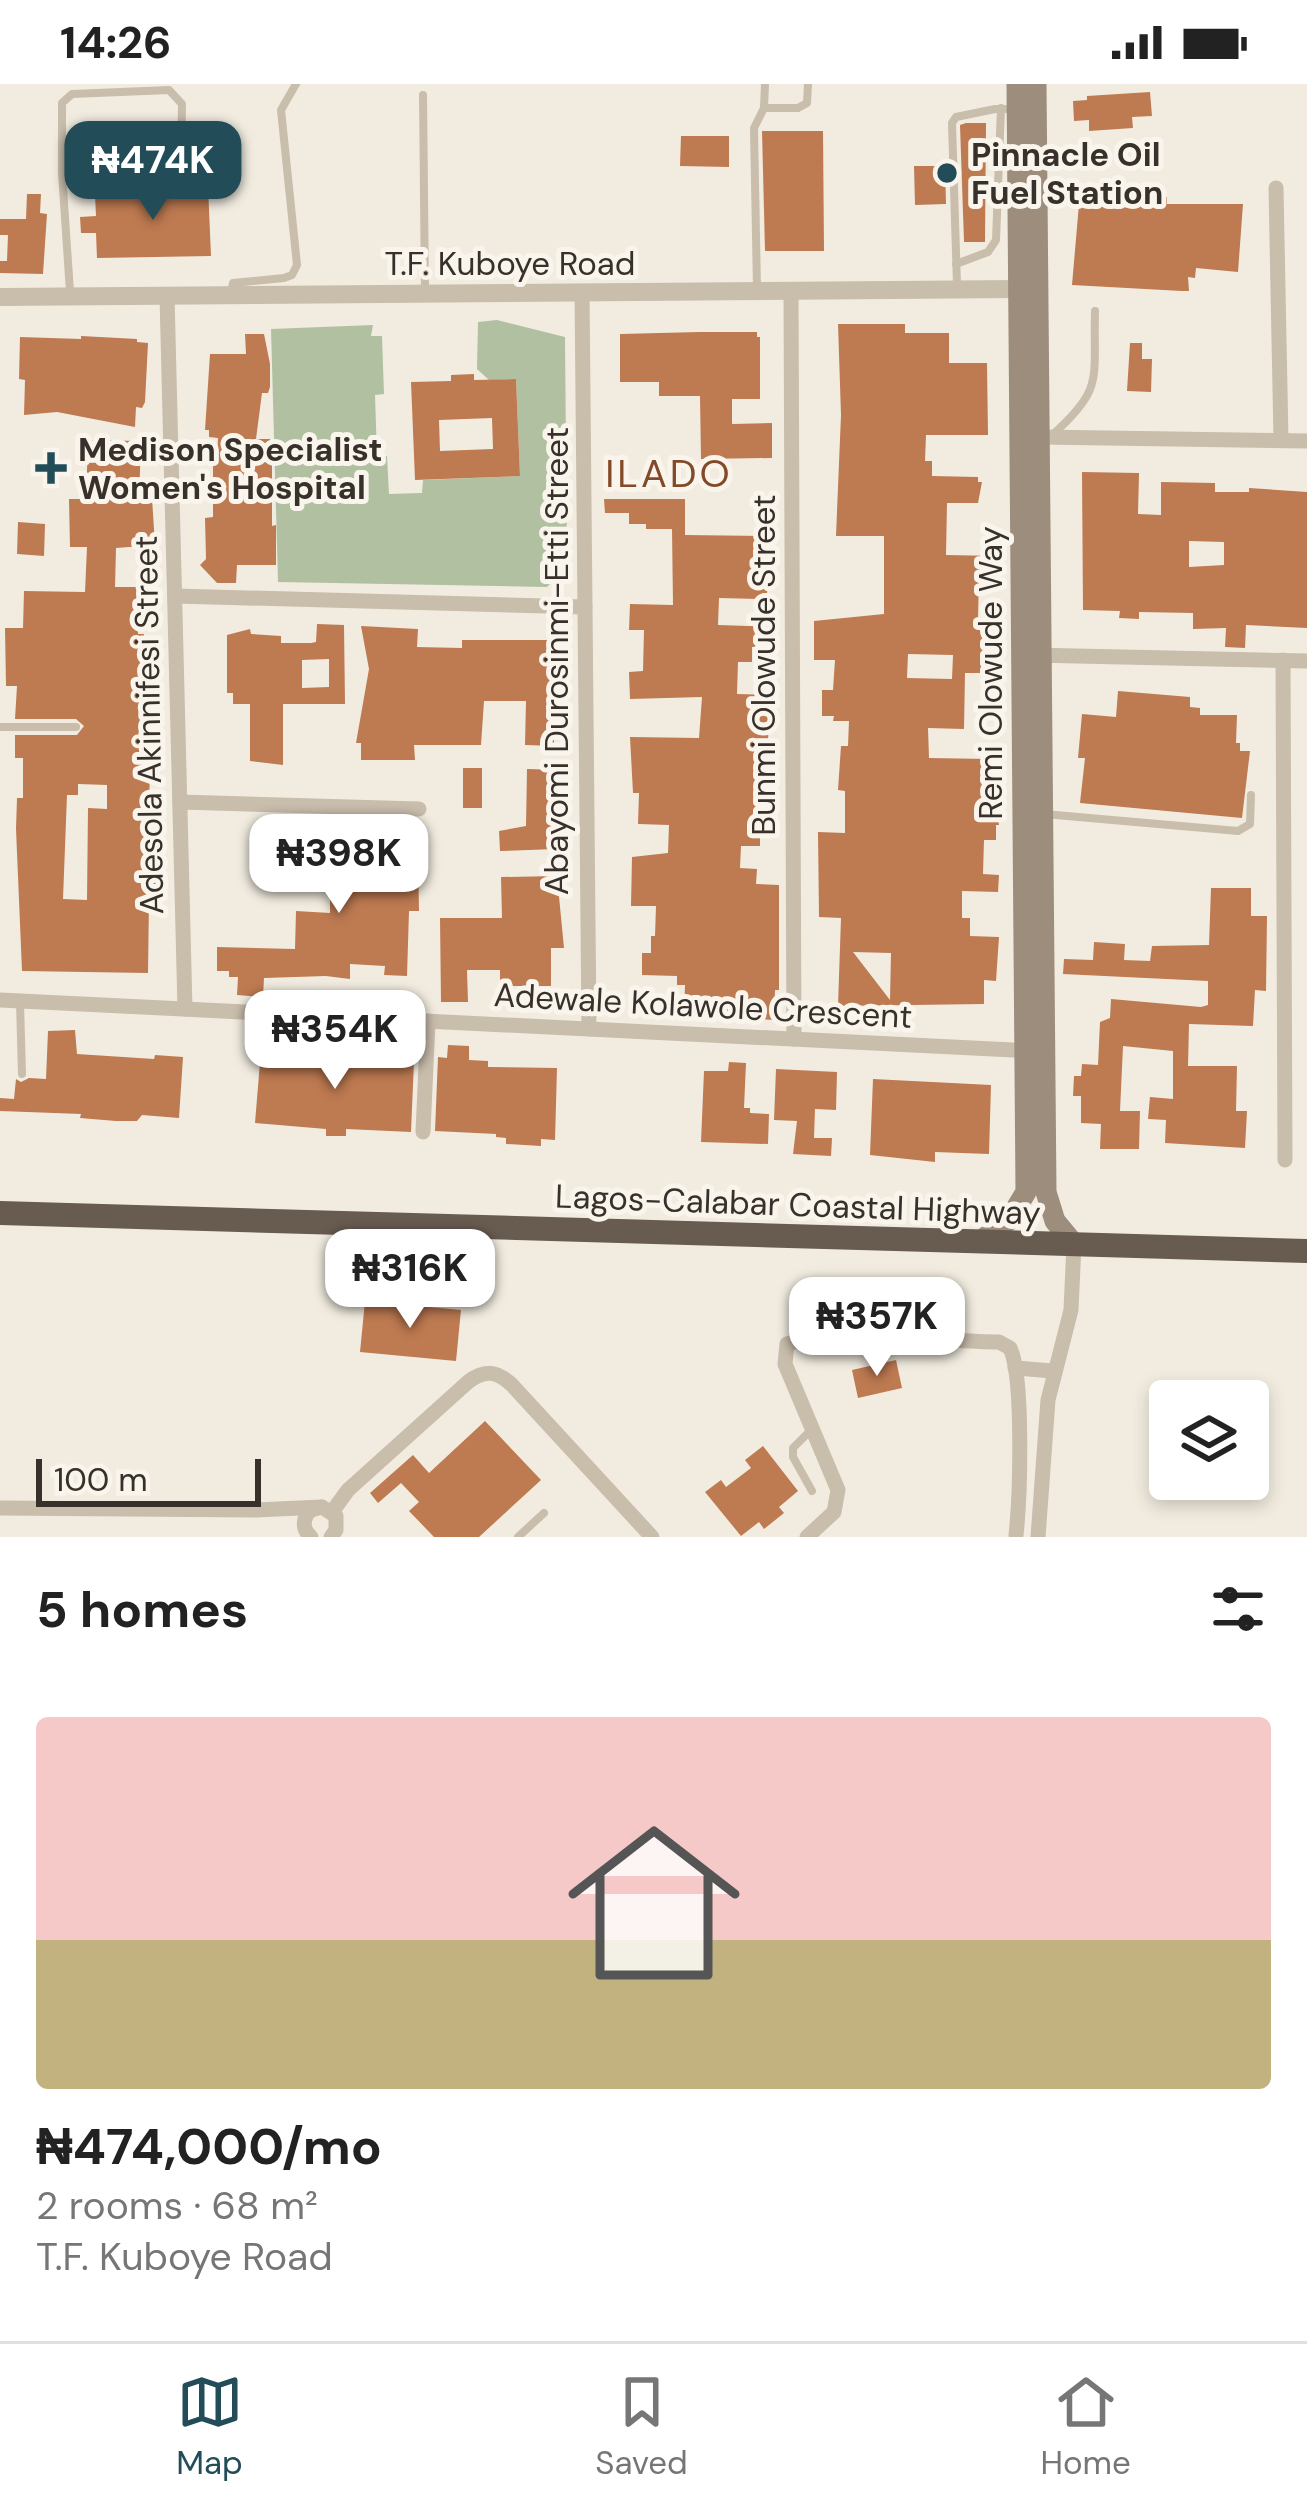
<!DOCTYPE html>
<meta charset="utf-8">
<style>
body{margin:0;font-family:"DM Sans",sans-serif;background:#f6f6f6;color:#222;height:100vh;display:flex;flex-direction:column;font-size:45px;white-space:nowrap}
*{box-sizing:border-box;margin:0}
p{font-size:39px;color:#767676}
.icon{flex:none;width:66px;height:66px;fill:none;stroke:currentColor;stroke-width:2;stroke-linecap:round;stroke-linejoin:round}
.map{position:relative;height:1453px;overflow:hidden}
.details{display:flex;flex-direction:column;background:#fff;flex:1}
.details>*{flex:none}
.fabs{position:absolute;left:1149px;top:1296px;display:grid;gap:24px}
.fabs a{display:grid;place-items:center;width:120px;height:120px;border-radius:12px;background:#fff;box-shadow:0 6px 18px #0003;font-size:60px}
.scale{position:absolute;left:36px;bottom:30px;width:225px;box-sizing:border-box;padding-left:12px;border:6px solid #38302a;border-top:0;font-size:33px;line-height:42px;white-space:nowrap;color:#38302a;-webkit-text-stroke:9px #f9f5ec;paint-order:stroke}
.price{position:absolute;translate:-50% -102px;padding:0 27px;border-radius:24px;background:#fff;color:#222;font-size:39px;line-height:78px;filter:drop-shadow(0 3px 6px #0008)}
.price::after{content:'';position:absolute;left:50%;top:72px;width:36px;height:27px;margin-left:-18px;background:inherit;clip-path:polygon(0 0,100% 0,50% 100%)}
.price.current{background:#224c57;color:#fff}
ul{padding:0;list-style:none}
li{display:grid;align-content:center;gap:24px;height:636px;padding:0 36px}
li+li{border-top:3px solid #e0e0e0}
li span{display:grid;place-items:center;height:372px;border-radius:12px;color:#555}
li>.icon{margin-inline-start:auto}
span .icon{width:216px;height:216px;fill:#fffc;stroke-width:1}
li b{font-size:51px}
h2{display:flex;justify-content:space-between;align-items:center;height:144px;padding:0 36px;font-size:51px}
.status{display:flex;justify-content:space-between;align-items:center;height:84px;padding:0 60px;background:#fff;direction:ltr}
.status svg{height:33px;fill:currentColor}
.dock{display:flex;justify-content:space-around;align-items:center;height:168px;border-top:3px solid #e0e0e0;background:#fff;font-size:33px;color:#767676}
.dock a{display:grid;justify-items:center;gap:6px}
.dock .current{color:#224c57}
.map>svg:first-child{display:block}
.green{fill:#b1c0a0}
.building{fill:#be7a51;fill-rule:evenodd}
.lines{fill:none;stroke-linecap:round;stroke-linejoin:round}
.service{stroke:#c9bdac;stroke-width:8}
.minor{stroke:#c9bdac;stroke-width:15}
.tertiary{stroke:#c9bdac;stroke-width:18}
.secondary{stroke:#9d8d7d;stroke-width:21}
.trunk{stroke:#685b50;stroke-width:24}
.poi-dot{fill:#224c57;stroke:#f9f5ec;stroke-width:4.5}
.labels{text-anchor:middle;stroke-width:10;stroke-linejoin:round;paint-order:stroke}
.poi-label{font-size:33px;font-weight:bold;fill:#38302a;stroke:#f9f5ec;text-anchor:start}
.street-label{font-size:33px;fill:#38302a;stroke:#f9f5ec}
.quarter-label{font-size:39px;letter-spacing:3px;fill:#824a28;stroke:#f9f5ec}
</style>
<div class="status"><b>14:26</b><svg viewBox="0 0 49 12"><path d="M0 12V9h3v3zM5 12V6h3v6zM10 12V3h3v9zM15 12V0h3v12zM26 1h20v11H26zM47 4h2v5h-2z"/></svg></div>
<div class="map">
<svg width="1307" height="1453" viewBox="0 0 1307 1453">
<rect width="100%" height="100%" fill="#f2ece0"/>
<!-- green -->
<path class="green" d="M497 236 565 253 567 482 547 503 278 498 271 245 373 241 371 252H382L384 310 375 311 377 372H387L389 410 422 409 423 396 520 392 516 295 489 296 477 285 478 238Z"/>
<!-- building -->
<g class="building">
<path d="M1150 8 1152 32 1132 33 1133 44 1089 47V36L1074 37 1073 17 1087 16V12Z"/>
<path d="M966 39H986L985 158H964L960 41Z"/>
<path d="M762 47H823L824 167H765Z"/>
<path d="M681 52H729V83L680 82Z"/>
<path d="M195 79H207L211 172 97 174 96 149H81L80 133 96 132 95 111 195 110Z"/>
<path d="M914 82H945L946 120 915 121Z"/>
<path d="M27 110H41L40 129 47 130 43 190 0 189V177H7L8 151H0V135H26Z"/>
<path d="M1134 111 1167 113V120H1243L1238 188 1196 184 1195 194 1188 193 1189 207H1182L1072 201 1079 120 1133 124Z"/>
<path d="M838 240H905V249H949V279H987L988 351H926L925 377H932V392L978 393V398H982L978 419H947L946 471 999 472 998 492 979 491 978 535H991L990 559 997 560 995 589H965L964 645 928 644 929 674 990 675 989 719H996L999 741H996V756H984L983 790 999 791 998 808 962 807V834H970V852L999 853 996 897 984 896V920L838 922 841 834 819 833 818 748 845 749V707L838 706 841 662H848L849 637H833L834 632H822V606H833L835 576H814V537L884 530V452H836L841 331ZM908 570 953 571 952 595 907 594ZM853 868 891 869 890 916Z"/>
<path d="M700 248H757V253H760V315H732V340L772 339V374L701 375 700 312H659V298H620V250Z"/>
<path d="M245 250H264L270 280V303L268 309H262L256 355H270L272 363V442L276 441V481H237L236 499H217L200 481 206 475 205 434 213 433V376H217L218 354 209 353V346H205L210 270H246Z"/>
<path d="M81 252 137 255V258L148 259 145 318 142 324 136 323 135 343 57 328 24 331 25 296 19 295 20 253 81 255Z"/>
<path d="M1130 259H1142V275H1152L1151 308 1127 307Z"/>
<path d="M474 290V296L516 295 520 392 415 396 411 298 451 297V291ZM492 334 493 365 440 367 439 336Z"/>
<path d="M88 356 141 357 139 415 152 414 155 461 116 464 115 503H148L147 524H138V550H144L143 614H151L148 796 165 795V814H149L148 889 22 887 16 745 17 714H23V674H15V651H77L84 642 76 635H15L17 602H6L5 544H23L24 507 85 508 87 463H70L69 415H86ZM78 700 107 701V725L88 724 87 816 63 815 67 711H78Z"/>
<path d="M1082 388 1139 389 1138 430 1161 431V398L1215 399V408H1249V404L1307 408V544L1246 541 1245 564 1225 563 1226 544 1193 545V529L1139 528V535L1119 534 1120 527 1083 526ZM1189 457 1224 458V481L1189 483Z"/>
<path d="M604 415H685V451L769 452 767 512H759V515L719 514 718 541 777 543V562L752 563V578H738L737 610 769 611 768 661H775L773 728H760V762H741L740 784 757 785 756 800 779 801V906H775L774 936 684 931 685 901H677V892L642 891V869H651V852H655L656 822H631L632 773 668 769 669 741 638 740 639 709H633L630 653 699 654 702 613 630 615 629 588 643 587 644 546H629L630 520 673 521 672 445H646V440H629V429H605Z"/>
<path d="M18 438 45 440 44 472 17 470Z"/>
<path d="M317 540 344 541 345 620H283V681L250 677V620H233V609H227V551L250 545 251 550 281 552V559H311L316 558ZM329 575V603L302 604V576Z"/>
<path d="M361 542 418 545 417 563 462 564V556H551L552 629H559V654L554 653V662L525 661 526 617H484L481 661H414L415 676H361V659H356L369 585Z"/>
<path d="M1118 607 1190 613V623L1200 624V631H1237L1236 659H1240V667H1250L1242 734 1080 719 1085 674H1078L1082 630 1116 633Z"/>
<rect x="463" y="684" width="19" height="40"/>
<path d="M527 685 564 686 563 720H555L556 765 500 767 499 747 526 742Z"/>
<path d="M302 756H320V762L392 757V761L418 764 419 827H409L407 892 384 891 385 882 350 880V895L326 892 264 894 263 913 237 911 238 893H229V887H217V863L295 865 296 827 330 829V797L271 794V770H303Z"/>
<path d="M557 792 564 864H551V902H500V886H467L468 918H441L440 834H502L501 793Z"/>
<path d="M1211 804H1251V832H1267L1266 907 1255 906 1253 942 1189 940 1188 982H1237L1236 1027H1247L1245 1064 1165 1059 1166 1036 1148 1035 1150 1013 1173 1015V967L1123 962 1120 1027H1140L1139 1065H1100L1101 1040 1081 1039V1012H1073L1074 992H1081L1082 980 1098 981 1100 938 1110 934 1111 915 1201 923 1208 921V897L1063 890 1064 875 1093 876 1094 858 1125 860 1124 876 1150 877 1152 862 1209 861Z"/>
<path d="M75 946 77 970 154 975 155 971 183 973 179 1034 142 1031 137 1037H116L80 1034 81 1030 0 1027V1014L14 1015 16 995 21 998 29 994 46 995 48 947Z"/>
<path d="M262 954 275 955V970L380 976 381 958H394V977H414L411 1048 346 1045V1052H326V1045L255 1039Z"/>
<path d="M448 961 469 962V976L488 977V983L557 984 555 1056 541 1055V1062L506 1060V1054L496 1053V1050L435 1047 438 973 447 974Z"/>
<path d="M729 978 746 979 744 1024H750V1029L769 1030 768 1060 701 1058 704 987H728Z"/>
<path d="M776 985 837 988 836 1026 815 1025 814 1054H832L831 1072 793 1070 797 1037 774 1036Z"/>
<path d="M873 995 991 1001 989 1070 935 1068V1078L870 1071Z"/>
<path d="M365 1217 461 1226 456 1277 360 1268Z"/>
<path d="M896 1276 902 1304 858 1314 852 1286Z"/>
<path d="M485 1337 541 1396 479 1453H434L409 1427 419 1418 401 1399 378 1419 370 1409 413 1371 429 1389Z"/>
<path d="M763 1362 798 1407 779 1423 784 1429 764 1445 759 1438 741 1452 705 1408 721 1396 726 1403 751 1384 745 1376Z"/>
</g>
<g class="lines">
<!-- service -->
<g class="service">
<path d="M423 11 425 207"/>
<path d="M764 24H798L807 19 808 0"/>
<path d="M64 93 177 87 181 82 182 20 169 6 72 10 62 19V89L70 208"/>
<path d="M956 180 988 168 996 156 1001 24"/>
<path d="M957 201 952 39 956 33 995 25H1016"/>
<path d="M757 205 754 44 764 24 765 0"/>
<path d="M231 210 233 199 284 194 292 191 297 181 281 26 296 0"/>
<path d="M1051 352C1105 304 1093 296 1095 227"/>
<path d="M0 643H76"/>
<path d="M1044 730 1238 747 1250 740 1251 711"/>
<path d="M20 918 22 990"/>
<path d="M812 1407 793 1373V1364L812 1345"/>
<path d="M518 1453 544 1429"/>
</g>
<!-- minor -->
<g class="minor">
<path d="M1276 104 1281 356"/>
<path d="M791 207 794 955"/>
<path d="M582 208 589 945"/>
<path d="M167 212 185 925"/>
<path d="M1040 353 1307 357"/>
<path d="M175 512 585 523"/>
<path d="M1031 571 1307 577"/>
<path d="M1283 576 1285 1076"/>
<path d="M180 718 419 725"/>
<path d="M0 916 1034 967"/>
<path d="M423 1048 428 937"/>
<path d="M1015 1284 1053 1287"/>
<path d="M0 1424 256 1426 322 1423"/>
<path d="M332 1428 348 1406 468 1298C485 1285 497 1287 512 1301L652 1453"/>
<path d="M311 1453C302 1445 302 1434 311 1426L322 1423 336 1432V1446L331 1453"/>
<path d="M807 1453 834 1428 838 1406 785 1280 787 1260C840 1245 941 1257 999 1258L1010 1264C1024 1293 1020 1415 1016 1451"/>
<path d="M1038 1453 1048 1316 1071 1226 1074 1160"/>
</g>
<!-- tertiary -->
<path class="tertiary" d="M0 213 1020 205"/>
<!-- secondary -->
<g class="secondary">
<path d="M1036 0 1046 1108 1055 1137 1074 1160"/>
<path d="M979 1158 1009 1136 1026 1108 1017 0"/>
</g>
<!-- trunk -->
<path class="trunk" d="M0 1129 1307 1167"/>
</g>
<!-- markers -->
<g class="poi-dot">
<circle cx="947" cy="89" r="12"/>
<path d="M45 366h12v12h12v12h-12v12h-12v-12h-12v-12h12z"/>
</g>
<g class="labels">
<!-- poi labels -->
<g class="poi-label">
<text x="971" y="82">Pinnacle Oil<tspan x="971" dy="38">Fuel Station</tspan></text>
<text x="78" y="377">Medison Specialist<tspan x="78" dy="38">Women's Hospital</tspan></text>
</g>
<!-- street labels -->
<g class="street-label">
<text x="510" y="191">T.F. Kuboye Road</text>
<text transform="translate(556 577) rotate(-90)" y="12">Abayomi Durosinmi-Etti Street</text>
<text transform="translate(763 581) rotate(-90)" y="12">Bunmi Olowude Street</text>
<text transform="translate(990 589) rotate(-90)" y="12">Remi Olowude Way</text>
<text transform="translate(148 641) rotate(-91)" y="12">Adesola Akinnifesi Street</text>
<text transform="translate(703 921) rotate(3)" y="12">Adewale Kolawole Crescent</text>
<text transform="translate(798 1120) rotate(2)" y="12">Lagos-Calabar Coastal Highway</text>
</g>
<!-- quarter labels -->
<g class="quarter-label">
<text x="669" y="403">ILADO</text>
</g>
</g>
</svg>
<div class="fabs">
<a><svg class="icon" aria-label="layers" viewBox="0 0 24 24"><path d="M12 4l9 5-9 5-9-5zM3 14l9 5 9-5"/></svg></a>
</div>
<div class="scale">100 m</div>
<b class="price current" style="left:153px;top:139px">₦474K</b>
<b class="price" style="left:339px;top:832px">₦398K</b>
<b class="price" style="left:335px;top:1008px">₦354K</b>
<b class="price" style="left:410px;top:1247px">₦316K</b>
<b class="price" style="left:877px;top:1295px">₦357K</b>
</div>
<section class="details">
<h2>5 homes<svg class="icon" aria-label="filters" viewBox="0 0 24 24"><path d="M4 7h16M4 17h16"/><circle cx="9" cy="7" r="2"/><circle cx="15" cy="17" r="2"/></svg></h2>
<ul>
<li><span style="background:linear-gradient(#f6c9c9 60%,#c2b280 0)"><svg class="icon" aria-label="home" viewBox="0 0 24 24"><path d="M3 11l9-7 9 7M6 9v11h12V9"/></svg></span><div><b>₦474,000/mo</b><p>2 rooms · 68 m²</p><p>T.F. Kuboye Road</p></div></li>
</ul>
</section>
<nav class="dock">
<a class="current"><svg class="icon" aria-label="map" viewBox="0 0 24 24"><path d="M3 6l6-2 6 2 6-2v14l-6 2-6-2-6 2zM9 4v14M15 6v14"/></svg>Map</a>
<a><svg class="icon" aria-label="saved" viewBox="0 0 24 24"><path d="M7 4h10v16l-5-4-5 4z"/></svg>Saved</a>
<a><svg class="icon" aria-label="home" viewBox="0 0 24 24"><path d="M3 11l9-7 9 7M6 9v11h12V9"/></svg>Home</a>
</nav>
